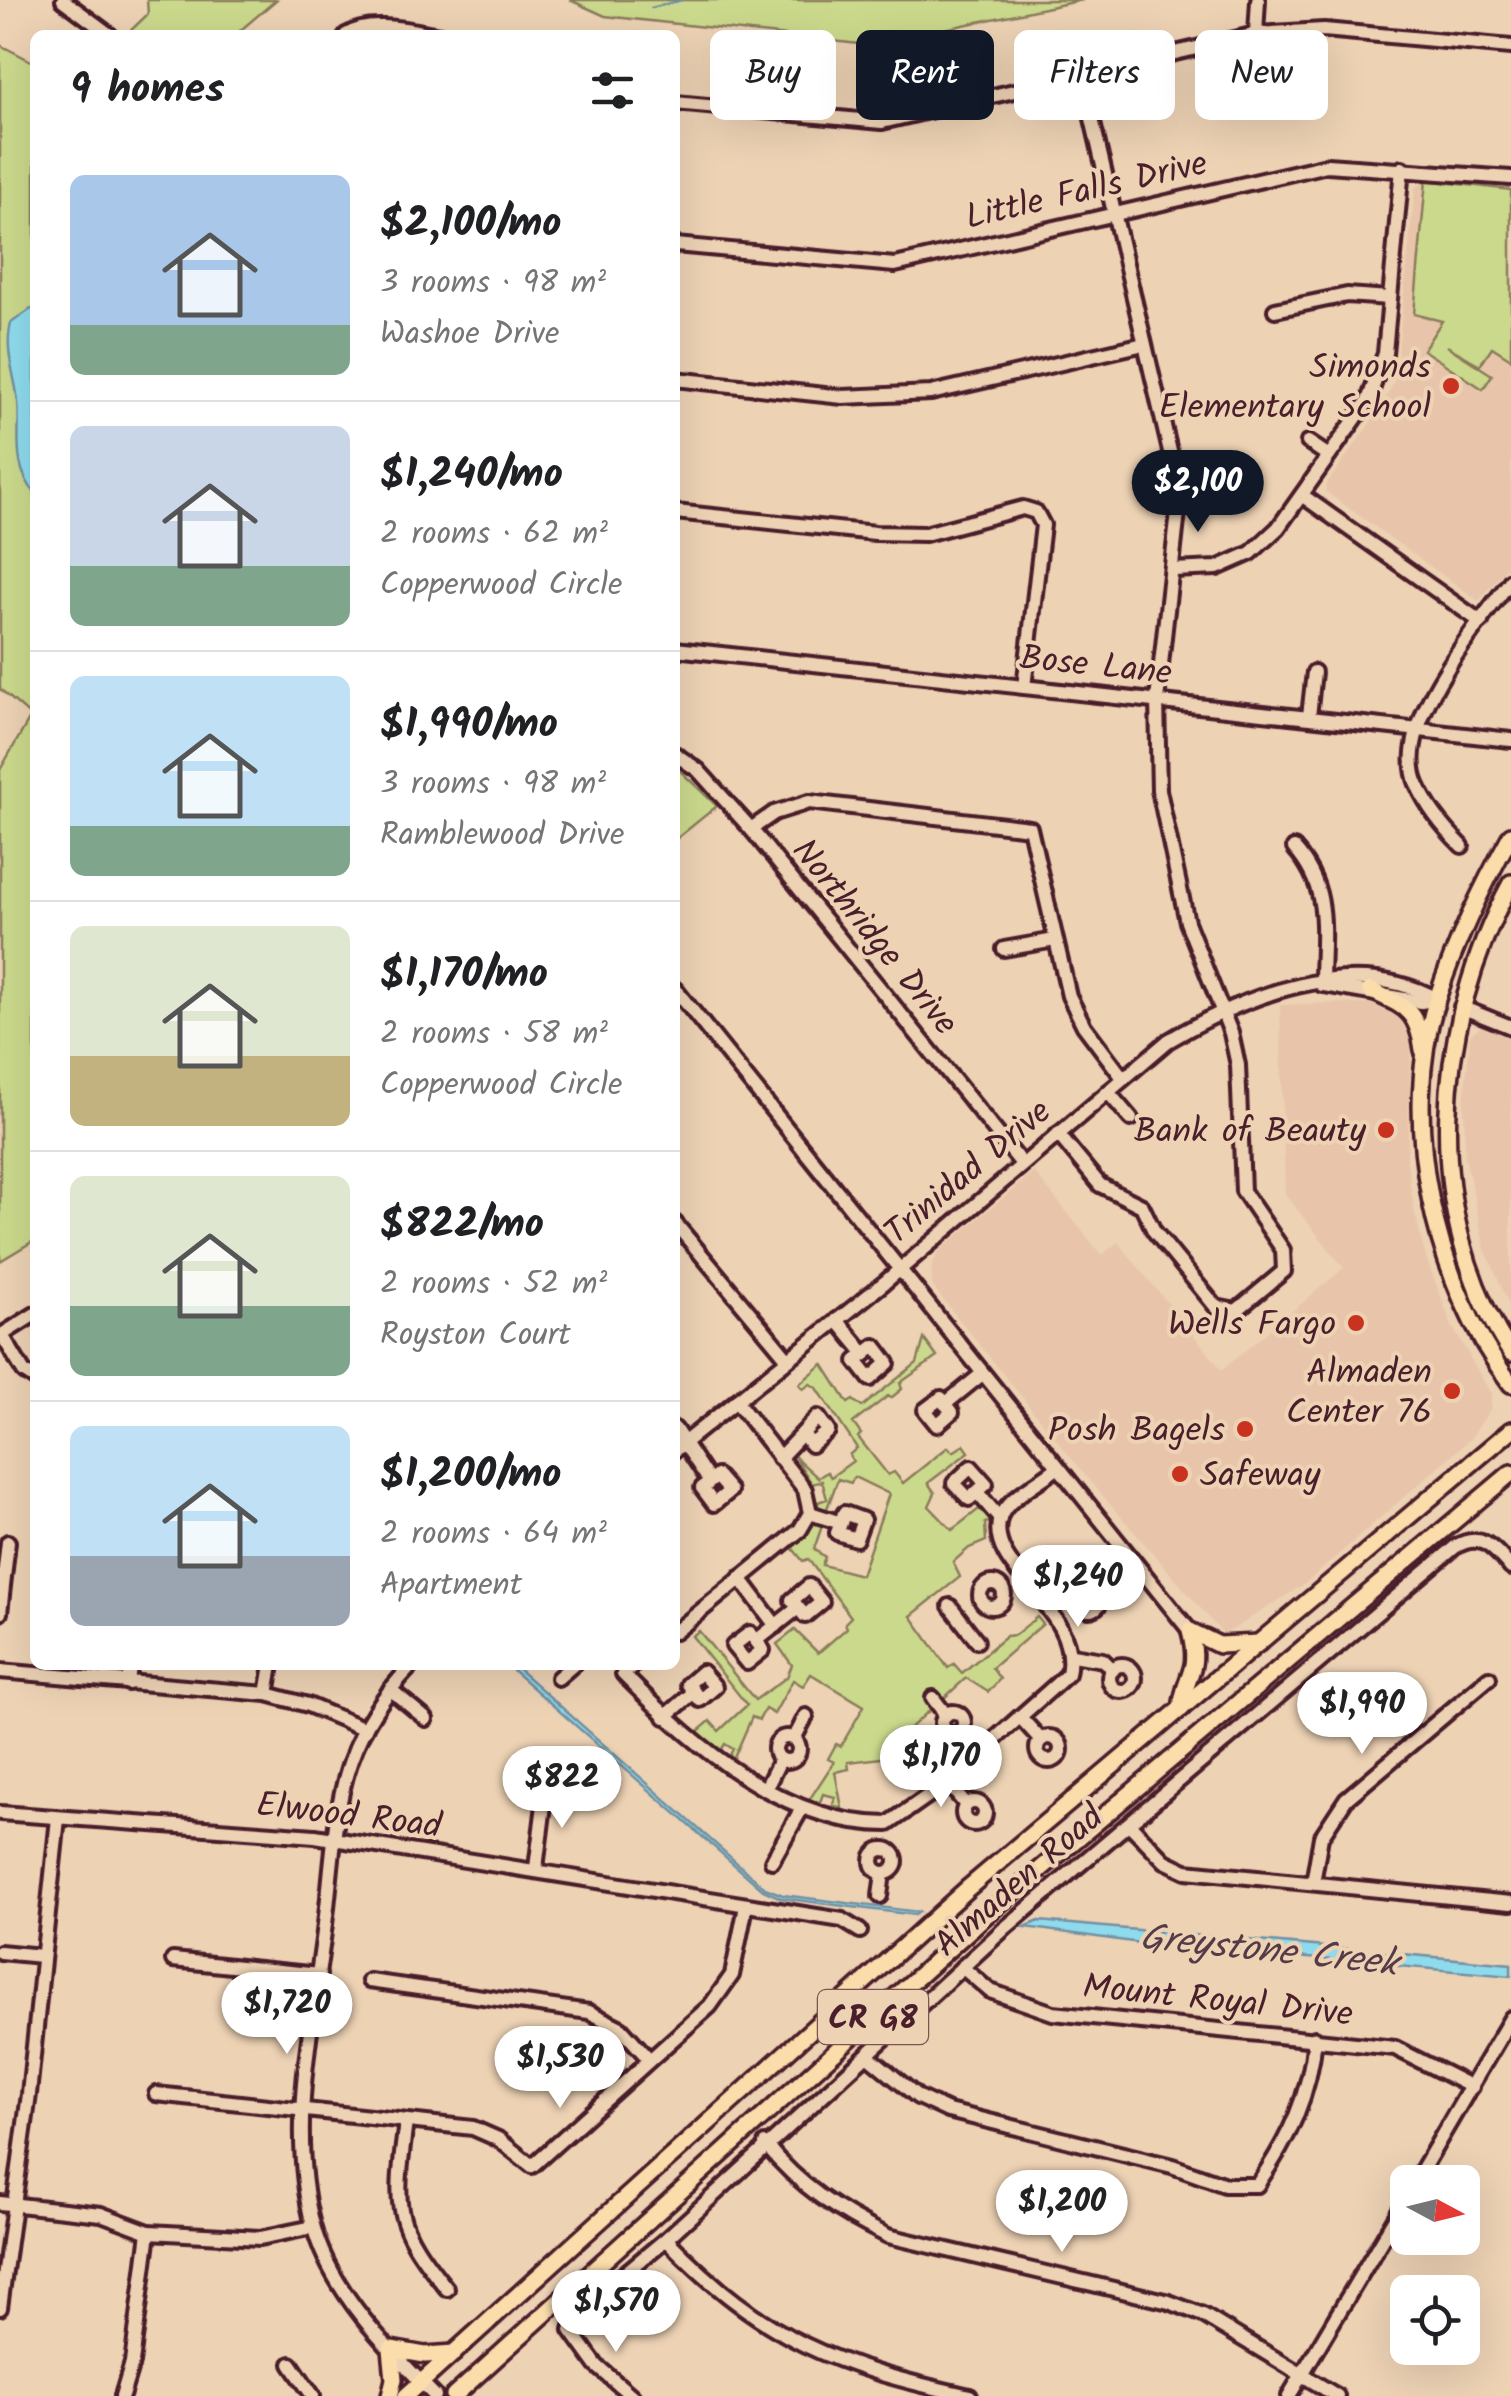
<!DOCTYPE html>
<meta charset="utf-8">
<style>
body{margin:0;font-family:Kalam,sans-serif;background:#f6f6f6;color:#202124;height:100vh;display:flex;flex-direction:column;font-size:38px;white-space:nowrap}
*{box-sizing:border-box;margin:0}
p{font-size:32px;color:#757577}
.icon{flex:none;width:55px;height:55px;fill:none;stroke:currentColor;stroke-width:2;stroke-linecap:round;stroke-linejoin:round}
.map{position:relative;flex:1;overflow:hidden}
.side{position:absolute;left:30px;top:30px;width:650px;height:1640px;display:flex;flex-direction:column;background:#fff;border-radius:15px;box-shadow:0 10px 40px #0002}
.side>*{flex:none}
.hud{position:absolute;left:710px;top:30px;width:650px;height:90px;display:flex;gap:20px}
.needle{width:65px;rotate:97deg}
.buttons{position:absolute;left:1390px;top:2165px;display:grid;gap:20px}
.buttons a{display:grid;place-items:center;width:90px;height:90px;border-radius:15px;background:#fff;box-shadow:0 10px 40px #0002;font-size:50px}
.price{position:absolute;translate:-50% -85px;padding:0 22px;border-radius:35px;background:#fff;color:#222;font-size:32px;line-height:65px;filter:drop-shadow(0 2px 5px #0008)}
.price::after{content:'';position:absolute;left:50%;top:60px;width:30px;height:22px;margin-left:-15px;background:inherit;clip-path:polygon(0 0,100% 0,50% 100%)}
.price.on{background:#111827;color:#fff}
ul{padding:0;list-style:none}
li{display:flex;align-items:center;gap:30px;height:250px;padding:0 40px}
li+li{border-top:2px solid #e0e0e0}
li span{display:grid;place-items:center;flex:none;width:280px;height:200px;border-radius:15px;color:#555}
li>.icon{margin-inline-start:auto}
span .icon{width:120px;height:120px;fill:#fffc;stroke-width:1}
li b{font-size:42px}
h2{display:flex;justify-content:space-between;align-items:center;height:120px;padding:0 40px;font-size:42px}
.chip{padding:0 35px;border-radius:15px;background:#fff;box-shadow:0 10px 40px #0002;font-size:35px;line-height:90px}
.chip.on{background:#111827;color:#fff}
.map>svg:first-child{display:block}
.built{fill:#e8c5aa}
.green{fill:#cbd98c;stroke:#8a7c5c;stroke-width:2.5}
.water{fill:#8edbee;stroke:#7390a0;stroke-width:2.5}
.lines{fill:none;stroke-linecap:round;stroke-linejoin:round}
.stream{stroke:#7390a0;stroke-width:2.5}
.minor-casing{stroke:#4a1f2b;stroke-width:20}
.major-casing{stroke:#4a1f2b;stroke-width:22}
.minor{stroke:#edd2b4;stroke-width:12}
.major{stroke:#faddab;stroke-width:15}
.poi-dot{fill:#c8321e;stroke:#edd2b4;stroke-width:4}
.labels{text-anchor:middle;stroke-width:8;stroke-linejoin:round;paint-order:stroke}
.shield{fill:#edd2b4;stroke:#7b5554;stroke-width:2.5}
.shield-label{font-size:32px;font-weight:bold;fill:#4a1f2b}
.street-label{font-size:35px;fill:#4a1f2b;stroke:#edd2b4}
.poi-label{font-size:35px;fill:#4a1f2b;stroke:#edd2b4;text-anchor:end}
.water-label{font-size:38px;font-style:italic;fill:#543b48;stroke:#edd2b4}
</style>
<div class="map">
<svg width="1511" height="2396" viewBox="0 0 1511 2396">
<rect width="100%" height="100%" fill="#edd2b4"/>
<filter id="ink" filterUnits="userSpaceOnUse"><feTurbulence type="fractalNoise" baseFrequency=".01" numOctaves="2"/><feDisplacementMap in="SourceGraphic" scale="20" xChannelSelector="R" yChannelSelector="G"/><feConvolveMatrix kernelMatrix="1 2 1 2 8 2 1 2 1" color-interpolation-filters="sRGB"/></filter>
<g filter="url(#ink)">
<!-- built -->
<g class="built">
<path d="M1426 180 1511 190V562L1479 601 1326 492V485L1381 408 1395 379 1415 188Z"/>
<path d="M1326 1003 1392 1005 1407 1013 1412 1028 1407 1161 1414 1210 1426 1258 1452 1326 1491 1394V1408L1470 1439 1306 1583 1224 1635 1089 1480 933 1287 931 1270 938 1252 1034 1172 1102 1255 1118 1242 1222 1370 1344 1268 1285 1194 1280 1005Z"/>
<path d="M1481 1026 1511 1037V1309L1485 1249 1465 1156 1464 1104 1470 1035Z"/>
</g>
<!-- green -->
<g class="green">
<path d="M147 0H276L235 35H126L148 14Z"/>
<path d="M570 0H1083L868 45 605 16Z"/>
<path d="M0 45 35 63V1240L0 1261V770L31 716 0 689Z"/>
<path d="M1426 180 1511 190V359L1492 347 1480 365 1447 346 1492 375 1483 389 1423 350 1442 321 1414 314Z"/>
<path d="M675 766 717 806 675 840Z"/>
<path d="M924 1339 937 1357 900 1383 902 1389 891 1398 888 1396 853 1423 861 1434 858 1437 888 1475 894 1472 903 1483 948 1447 953 1452 964 1445 969 1452 928 1483 935 1493 929 1506 952 1530 983 1506 994 1521 985 1523 986 1541 969 1548 953 1562 960 1577 911 1616 948 1668 954 1664 962 1673 1006 1636 1015 1635 1037 1617 1043 1624 992 1668 1000 1679 988 1692 966 1678 942 1700 936 1694 927 1702 931 1709 907 1731 915 1740 906 1755 848 1762 849 1769 835 1772 842 1808 833 1805 835 1797 823 1794 820 1802 809 1800 834 1762 828 1759 836 1744 841 1746 864 1706 811 1674 803 1686 793 1680 774 1714 765 1709 759 1720 752 1717 733 1760 729 1757 733 1749 725 1744 720 1752 697 1732 710 1721 719 1731 747 1705 692 1636 699 1631 755 1700 787 1677 792 1665 777 1644 795 1630 818 1653 847 1628 845 1623 851 1617 808 1559 803 1561 790 1545 816 1521 823 1523 814 1549 825 1557 822 1565 861 1575 889 1494 854 1477 851 1483 838 1479 826 1511 818 1507V1502L827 1499 822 1481 812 1484 794 1456 818 1478 827 1472 831 1477 853 1461 849 1455 857 1448 817 1388 810 1384 803 1389 799 1384 823 1364 848 1403 853 1400 862 1407 917 1363Z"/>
</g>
<!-- water -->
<g class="water">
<path d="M31 309 35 310V493C11 465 21 436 18 402 15 374 4 351 11 323Z"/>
<path d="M507 1665H514L765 1888 783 1895 919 1912 915 1915 781 1898 763 1890Z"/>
<path d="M1039 1921 1511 1964V1976L1147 1944 1025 1927Z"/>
</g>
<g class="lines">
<!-- stream -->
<path class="stream" d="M651 8 682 0"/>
<defs>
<g id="minor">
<path d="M63 0 110 35"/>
<path d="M1256 34 1258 0"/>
<path d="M346 35C371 19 413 31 440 35"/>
<path d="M675 103 882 122 1256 34 1324 30 1511 47"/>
<path d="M675 245 895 265 1327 165 1511 178"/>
<path d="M1275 310 1347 295 1389 298"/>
<path d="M675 379 843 397 931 393 1144 344"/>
<path d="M1308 442 1329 456"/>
<path d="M1303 496 1481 622"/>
<path d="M675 512 875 533 925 534 1023 508 1036 512 1043 525 1024 687"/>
<path d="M1173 570 1217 568 1251 553 1278 528 1368 401 1385 353 1402 168"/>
<path d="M675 649 1511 740"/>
<path d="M1309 716 1314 672"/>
<path d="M675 754 698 770 751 829 1022 1164"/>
<path d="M751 829 774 813 809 802 1030 828 1069 996 1084 1026 1123 1078"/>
<path d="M1462 846C1444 828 1427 807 1417 784 1392 724 1478 626 1511 580"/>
<path d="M1294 848C1332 890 1322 932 1322 985"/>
<path d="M1004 949 1055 940"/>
<path d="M1324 985 1421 1002 1437 999"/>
<path d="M675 989 1190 1631"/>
<path d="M1461 1007 1511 1027"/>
<path d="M1108 1092 1131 1119"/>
<path d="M1058 1134 1100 1185 1142 1206 1154 1231 1216 1307 1236 1311 1284 1271 1283 1250 1243 1191 1238 1065 1231 1033 1187 922 1159 790 1157 700 1180 494 1082 76"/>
<path d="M675 1223 788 1359"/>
<path d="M837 1320 865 1354"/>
<path d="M2 1335 24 1372 35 1379"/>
<path d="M0 1336 35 1314"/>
<path d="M875 1346 888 1363 870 1379 856 1361Z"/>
<path d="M941 1398 952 1412 937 1425 925 1410Z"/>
<path d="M945 1404 982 1374"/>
<path d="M675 1429 710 1482 717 1476 730 1491 714 1504 702 1488 710 1482"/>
<path d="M675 1450 884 1283 1168 1041C1244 996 1351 952 1437 999"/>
<path d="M779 1458 818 1417 828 1431 811 1445 804 1435"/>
<path d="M977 1492 986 1484 971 1467 954 1483 969 1499 977 1492 1000 1519"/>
<path d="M810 1513 841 1523 837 1533 856 1539 863 1520 844 1513 841 1523"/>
<path d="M740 1578 776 1626"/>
<circle cx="992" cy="1595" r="12"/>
<circle cx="1089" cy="1598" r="12"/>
<path d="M809 1586 822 1602 805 1616 792 1600Z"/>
<path d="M950 1606 977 1641"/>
<path d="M0 1613 8 1542"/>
<path d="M675 1632 800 1530 810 1513 805 1490 736 1401"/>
<path d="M750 1633 763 1650 747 1663 733 1646Z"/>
<path d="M756 1641 798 1608"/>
<path d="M1072 1655 1103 1660 1113 1670"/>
<path d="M412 1665C385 1693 364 1723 351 1760 333 1811 332 1871 325 1924 313 2022 287 2127 313 2225 330 2291 388 2349 435 2396"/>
<path d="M634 1665 623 1674C693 1745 783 1824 888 1824L942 1786 1068 1674C1082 1608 984 1570 1000 1518 1007 1497 1042 1481 1058 1467"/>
<circle cx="1122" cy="1678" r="13"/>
<path d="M0 1671 267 1694 308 1705 365 1729"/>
<path d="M702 1672 715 1687 700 1700 688 1684Z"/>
<path d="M558 1678 573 1665"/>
<path d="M128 1683 130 1665"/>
<path d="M390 1689 426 1719"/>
<path d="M267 1694 272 1665"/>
<path d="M933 1698 946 1715"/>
<circle cx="953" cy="1723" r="11"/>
<path d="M665 1717 694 1692"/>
<path d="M1020 1717 1041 1740"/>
<path d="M960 1732 977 1756"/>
<circle cx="787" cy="1749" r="12"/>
<circle cx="1049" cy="1749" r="12"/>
<path d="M794 1739 806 1716"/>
<path d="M947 1782 966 1805"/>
<path d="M766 1788 780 1760"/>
<circle cx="974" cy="1813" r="11"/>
<path d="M0 1813 315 1836 842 1920 860 1931"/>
<path d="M1129 1824 1165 1861 1186 1871 1511 1903"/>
<circle cx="884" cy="1861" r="12"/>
<path d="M772 1861 802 1808"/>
<path d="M536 1868 546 1789"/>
<path d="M1313 1883 1321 1837 1346 1799 1489 1678"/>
<path d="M880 1896 883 1873"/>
<path d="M0 1952 42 1956"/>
<path d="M173 1960 319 1975"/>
<path d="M962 1967 990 1991 1053 2013 1395 2048 1472 2087"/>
<path d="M369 1981 589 2012 621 2028 649 2059"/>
<path d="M867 2055 918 2097 948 2111 1172 2166 1225 2185H1257C1289 2139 1310 2095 1315 2038"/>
<path d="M156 2094 473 2128 498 2139 532 2166 710 2006 732 1975 746 1906"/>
<path d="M406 2122C395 2208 391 2220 447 2289"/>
<path d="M765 2144C799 2186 840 2213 888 2236L1169 2302 1203 2315 1337 2396"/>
<path d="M1415 2182 1511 2018"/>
<path d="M0 2203 101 2214 149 2232 260 2238 313 2227"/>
<path d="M666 2239C765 2341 834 2366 970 2396"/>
<path d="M0 2308 29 2094 58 1818"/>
<path d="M291 2364 313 2396"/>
<path d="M122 2396 132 2363 149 2232"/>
<path d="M632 2396 597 2366 571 2330 576 2314 666 2239 1004 1929 1455 1547C1481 1531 1494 1548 1511 1568"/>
<path d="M1289 2396 1408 2196"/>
</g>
<g id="major">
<path d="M1511 835C1482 887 1456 941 1438 996 1397 1118 1434 1284 1511 1384"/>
<path d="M1511 883C1434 1025 1419 1213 1511 1353"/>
<path d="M1370 990C1405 1007 1417 1009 1423 1050"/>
<path d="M1190 1631 1219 1645 1259 1643"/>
<path d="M1181 1709C1185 1672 1201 1674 1190 1631"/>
<path d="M390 2396 394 2379 391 2349 425 2355 454 2353"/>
<path d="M406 2396 967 1889 1511 1430"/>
<path d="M454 2396 985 1916 1511 1473"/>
</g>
</defs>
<!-- minor casing -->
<use href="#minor" class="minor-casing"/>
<!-- major casing -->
<use href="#major" class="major-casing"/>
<!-- minor -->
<use href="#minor" class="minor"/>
<!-- major -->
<use href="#major" class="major"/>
</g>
</g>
<!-- markers -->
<g class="poi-dot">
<circle cx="1451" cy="386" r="10"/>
<circle cx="1386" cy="1130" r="10"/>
<circle cx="1356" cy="1323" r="10"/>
<circle cx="1452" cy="1391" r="10"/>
<circle cx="1245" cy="1429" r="10"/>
<circle cx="1180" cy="1474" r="10"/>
</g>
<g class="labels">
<!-- shield labels -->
<rect class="shield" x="818" y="1990" width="110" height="54" rx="8"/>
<g class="shield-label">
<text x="873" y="2028">CR G8</text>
</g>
<!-- street labels -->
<g class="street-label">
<text transform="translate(1086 189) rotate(-13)" y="12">Little Falls Drive</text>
<text transform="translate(1096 664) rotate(6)" y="12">Bose Lane</text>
<text transform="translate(876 936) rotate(51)" y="12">Northridge Drive</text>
<text transform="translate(967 1171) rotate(-40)" y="12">Trinidad Drive</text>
<text transform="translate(349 1814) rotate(7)" y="12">Elwood Road</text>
<text transform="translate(1018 1880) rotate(-41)" y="12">Almaden Road</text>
<text transform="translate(1218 1999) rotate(6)" y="12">Mount Royal Drive</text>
</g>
<!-- poi labels -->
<g class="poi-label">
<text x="1431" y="378">Simonds<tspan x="1431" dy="40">Elementary School</tspan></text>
<text x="1366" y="1142">Bank of Beauty</text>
<text x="1336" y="1335">Wells Fargo</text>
<text x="1432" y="1383">Almaden<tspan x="1432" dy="40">Center 76</tspan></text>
<text x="1225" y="1441">Posh Bagels</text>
<text x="1200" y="1486" text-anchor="start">Safeway</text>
</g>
<!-- water labels -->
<g class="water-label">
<text transform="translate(1269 1949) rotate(6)" y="13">Greystone Creek</text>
</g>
</g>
</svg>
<div class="buttons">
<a><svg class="needle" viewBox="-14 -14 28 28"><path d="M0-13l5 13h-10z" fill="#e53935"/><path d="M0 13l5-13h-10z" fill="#757577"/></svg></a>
<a><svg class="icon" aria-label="locate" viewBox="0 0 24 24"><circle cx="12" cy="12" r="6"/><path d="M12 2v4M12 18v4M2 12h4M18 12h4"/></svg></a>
</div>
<b class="price on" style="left:1198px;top:535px">$2,100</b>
<b class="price" style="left:1078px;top:1630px">$1,240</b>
<b class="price" style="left:1362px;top:1757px">$1,990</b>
<b class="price" style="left:941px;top:1810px">$1,170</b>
<b class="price" style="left:562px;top:1831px">$822</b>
<b class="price" style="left:287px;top:2057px">$1,720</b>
<b class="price" style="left:560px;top:2111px">$1,530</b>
<b class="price" style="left:1062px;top:2255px">$1,200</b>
<b class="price" style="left:616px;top:2355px">$1,570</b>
<div class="hud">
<a class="chip">Buy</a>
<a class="chip on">Rent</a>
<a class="chip">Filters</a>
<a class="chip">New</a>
</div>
<section class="side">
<h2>9 homes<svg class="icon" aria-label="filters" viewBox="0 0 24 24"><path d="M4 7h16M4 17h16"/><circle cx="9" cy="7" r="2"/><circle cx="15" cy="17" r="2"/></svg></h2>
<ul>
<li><span style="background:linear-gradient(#a9c7e8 75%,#7fa58c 0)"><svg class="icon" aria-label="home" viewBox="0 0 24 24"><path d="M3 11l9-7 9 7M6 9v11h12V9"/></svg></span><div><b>$2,100/mo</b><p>3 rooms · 98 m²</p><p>Washoe Drive</p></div></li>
<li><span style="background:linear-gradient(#c9d6e8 70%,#7fa58c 0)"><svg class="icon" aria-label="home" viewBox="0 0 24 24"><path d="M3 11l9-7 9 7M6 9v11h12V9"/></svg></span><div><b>$1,240/mo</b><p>2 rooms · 62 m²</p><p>Copperwood Circle</p></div></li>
<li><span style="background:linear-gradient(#bfe0f5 75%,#7fa58c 0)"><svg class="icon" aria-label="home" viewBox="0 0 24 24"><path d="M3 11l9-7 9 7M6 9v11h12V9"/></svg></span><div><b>$1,990/mo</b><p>3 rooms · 98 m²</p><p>Ramblewood Drive</p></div></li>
<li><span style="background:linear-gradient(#dfe7d0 65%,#c2b280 0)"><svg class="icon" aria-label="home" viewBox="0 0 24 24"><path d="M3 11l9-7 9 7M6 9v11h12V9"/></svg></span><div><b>$1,170/mo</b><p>2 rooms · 58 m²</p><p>Copperwood Circle</p></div></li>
<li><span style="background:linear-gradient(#dfe7d0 65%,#7fa58c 0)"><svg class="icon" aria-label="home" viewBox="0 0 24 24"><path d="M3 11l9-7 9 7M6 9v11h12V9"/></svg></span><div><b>$822/mo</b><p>2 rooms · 52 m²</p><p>Royston Court</p></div></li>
<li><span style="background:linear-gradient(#bfe0f5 65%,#9aa5b1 0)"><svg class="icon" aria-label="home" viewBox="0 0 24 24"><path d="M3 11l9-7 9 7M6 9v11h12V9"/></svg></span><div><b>$1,200/mo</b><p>2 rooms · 64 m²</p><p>Apartment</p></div></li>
</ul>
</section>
</div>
